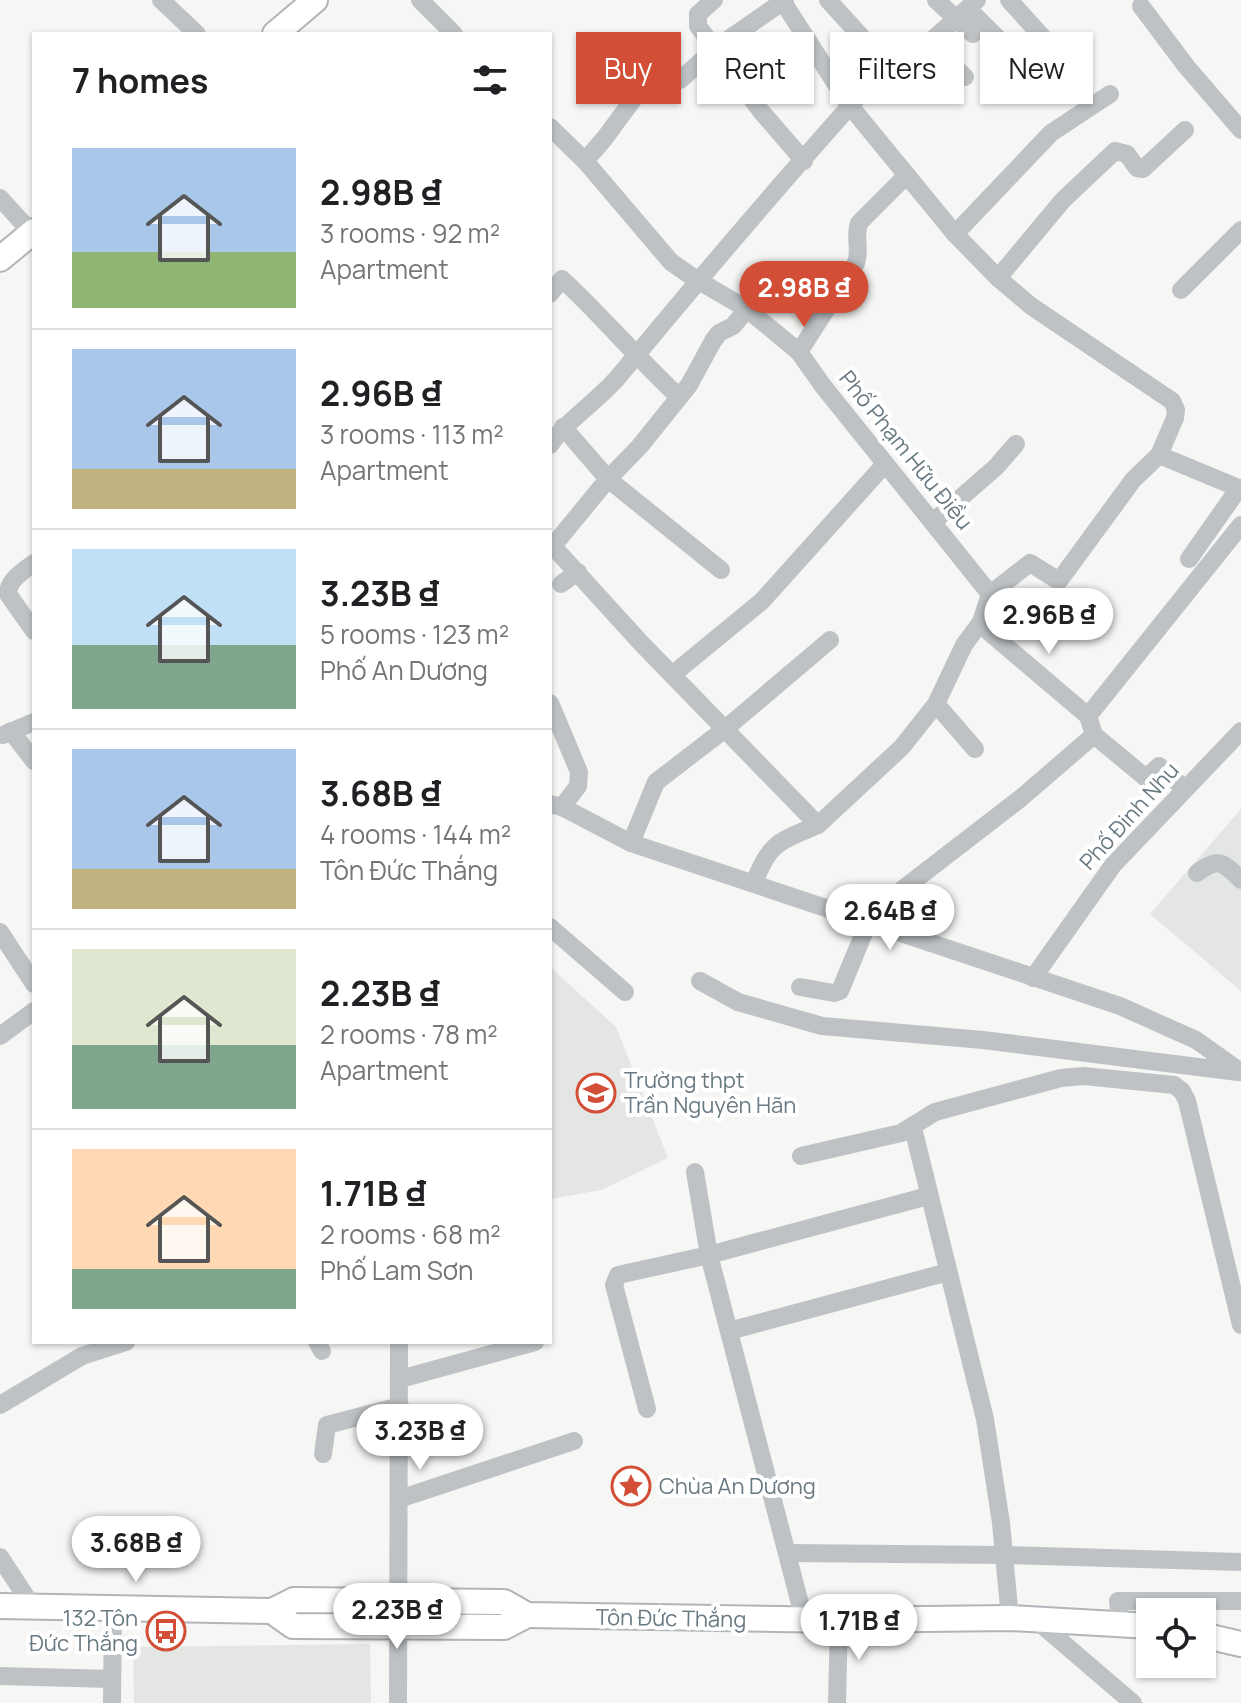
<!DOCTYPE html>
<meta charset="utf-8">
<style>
body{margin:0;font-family:Manrope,sans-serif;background:#f2f2f2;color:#202124;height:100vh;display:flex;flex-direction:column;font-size:30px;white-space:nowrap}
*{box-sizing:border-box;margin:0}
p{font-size:26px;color:#757577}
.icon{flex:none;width:44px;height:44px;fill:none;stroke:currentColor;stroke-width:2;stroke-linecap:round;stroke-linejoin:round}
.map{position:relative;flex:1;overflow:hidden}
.drawer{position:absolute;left:32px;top:32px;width:520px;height:1312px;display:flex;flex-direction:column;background:#fff;border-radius:0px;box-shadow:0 2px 6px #0004}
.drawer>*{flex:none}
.banner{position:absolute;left:576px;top:32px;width:544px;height:72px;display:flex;gap:16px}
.fabs{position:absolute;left:1136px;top:1598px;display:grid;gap:16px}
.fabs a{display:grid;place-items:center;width:80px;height:80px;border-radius:0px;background:#fff;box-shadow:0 2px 6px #0004;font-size:40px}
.price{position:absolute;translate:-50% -68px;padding:0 18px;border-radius:28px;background:#fff;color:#222;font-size:26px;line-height:52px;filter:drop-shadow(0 2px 4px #0008)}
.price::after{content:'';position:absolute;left:50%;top:48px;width:24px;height:18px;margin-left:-12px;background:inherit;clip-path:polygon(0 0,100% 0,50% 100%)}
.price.selected{background:#d34e36;color:#fff}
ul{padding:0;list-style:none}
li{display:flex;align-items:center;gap:24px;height:200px;padding:0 40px}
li+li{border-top:2px solid #e0e0e0}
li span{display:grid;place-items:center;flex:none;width:224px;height:160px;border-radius:0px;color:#555}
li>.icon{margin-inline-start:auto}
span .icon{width:96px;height:96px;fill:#fffc;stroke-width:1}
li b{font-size:34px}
h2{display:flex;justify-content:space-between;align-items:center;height:96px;padding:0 40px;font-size:34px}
.tag{padding:0 28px;border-radius:0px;background:#fff;box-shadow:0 2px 6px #0004;font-size:28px;line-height:72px}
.tag.selected{background:#d34e36;color:#fff}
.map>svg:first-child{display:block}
.built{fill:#e4e6e4}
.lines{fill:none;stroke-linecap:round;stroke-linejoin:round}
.major-casing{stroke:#afb5b8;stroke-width:28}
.minor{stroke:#bec2c5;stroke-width:18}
.major{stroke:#fff;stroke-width:24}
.labels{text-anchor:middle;stroke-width:8;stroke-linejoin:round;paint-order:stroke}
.street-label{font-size:22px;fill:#687982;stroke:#fff}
.poi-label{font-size:22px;fill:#687982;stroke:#fff;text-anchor:start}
</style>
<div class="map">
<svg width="1241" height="1703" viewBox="0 0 1241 1703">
<rect width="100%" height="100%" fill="#f6f6f4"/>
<!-- built -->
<g class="built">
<path d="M1241 809V991L1150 914Z"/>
<path d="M550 967 616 1027 668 1158 601 1190 550 1199Z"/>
<path d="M370 1644 371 1703H134L133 1647Z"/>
</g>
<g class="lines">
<defs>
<g id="major">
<path d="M275 34 315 0"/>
<path d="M0 259 34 231"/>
<path d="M0 1606 272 1611 294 1600 504 1602 527 1615 839 1620 1010 1618 1150 1626"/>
<path d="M272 1611 293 1626 504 1627 527 1615"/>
<path d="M1202 1635 1241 1644"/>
</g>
</defs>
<!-- major casing -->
<use href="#major" class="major-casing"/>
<!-- minor -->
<g class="minor">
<path d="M161 0 197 34"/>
<path d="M420 0 454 34"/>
<path d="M714 0 698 14V26L760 110 804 161"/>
<path d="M828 0 887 65"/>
<path d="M936 0 973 34"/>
<path d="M1009 0 1057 53"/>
<path d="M783 2 850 106 955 234 998 278 1031 306 1172 401 1176 410 1175 418 1159 455 1133 480 1059 581 1030 563 990 594"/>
<path d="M1141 6 1186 66 1241 130"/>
<path d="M968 9 1032 72"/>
<path d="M930 42 965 77"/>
<path d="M550 127 585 161 671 262 697 280 747 309 799 352 823 386 990 594 981 622 964 645 936 704 902 747 818 825"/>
<path d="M585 161 604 139 638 93 646 87 680 80 716 48 785 0"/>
<path d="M0 198 32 233"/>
<path d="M955 234 1051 133 1110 94"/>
<path d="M998 278 1063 200 1115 151 1127 154 1137 168 1143 169 1185 130"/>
<path d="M1181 290 1241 230"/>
<path d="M550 294 562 279C603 317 638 359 679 397"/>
<path d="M799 352 856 263C861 249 854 238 859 223L907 175"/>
<path d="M563 427 608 479 721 570"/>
<path d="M550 445C569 418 598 401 619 376 706 271 795 166 887 65L910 49 930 42 977 0"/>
<path d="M1159 455 1241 489"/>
<path d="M933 522 996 467 1016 444"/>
<path d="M550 543 641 643 818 825C778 842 770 842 754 883"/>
<path d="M553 546 608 479 640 446 689 385 713 341 719 333 733 326 747 309"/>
<path d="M1189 559 1239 488"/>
<path d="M34 563C23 571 8 580 8 594L34 631"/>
<path d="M561 584 578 572"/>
<path d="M981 622 989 632 1088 716"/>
<path d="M672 675 762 601 885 464"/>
<path d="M550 703 579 772 578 786 562 807"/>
<path d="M936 704 975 749"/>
<path d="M11 731 34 761"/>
<path d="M3 735 34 722"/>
<path d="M1094 735 1146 778 1159 766 1185 789"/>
<path d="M550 804 562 807 631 843 1120 1006 1196 1040 1241 1072"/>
<path d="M631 843 656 782 725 729 830 640"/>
<path d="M1197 873C1219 857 1223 862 1241 880"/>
<path d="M550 927 625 992"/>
<path d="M885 928 903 889 1021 798 1094 735 1088 716 1241 525"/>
<path d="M0 932 34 984"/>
<path d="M1033 978 1113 865 1241 731"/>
<path d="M700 981 738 1002 822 1026 983 1040 1238 1072"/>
<path d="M800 987 834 993 840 991 868 923"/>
<path d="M0 1036 34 1011"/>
<path d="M913 1128 985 1419 1001 1523 1010 1618"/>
<path d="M801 1156 901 1133 935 1112 1061 1078 1084 1076 1174 1085 1182 1091 1187 1101 1241 1325"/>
<path d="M695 1172 709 1255 804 1619"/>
<path d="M729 1331 948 1272"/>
<path d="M317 1342 322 1351"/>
<path d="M400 1379 535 1342"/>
<path d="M0 1405 82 1356 126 1342"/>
<path d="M647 1409 614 1285 618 1275 709 1255 928 1196"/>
<path d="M323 1454 327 1425 400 1406"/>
<path d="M399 1499 574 1441"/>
<path d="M788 1553 1004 1555 1241 1562"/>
<path d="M0 1557 32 1606"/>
<path d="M1036 1620 1133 1703"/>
<path d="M1120 1623 1118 1601H1241"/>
<path d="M0 1676 112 1679"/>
<path d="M112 1703 113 1607"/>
<path d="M398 1703 399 1342"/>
<path d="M837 1703 839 1620"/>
</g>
<!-- major -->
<use href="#major" class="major"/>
</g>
<!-- icons -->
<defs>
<symbol id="school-ring" viewBox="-11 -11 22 22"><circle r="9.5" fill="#fff" stroke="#d34e36" stroke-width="1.5"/><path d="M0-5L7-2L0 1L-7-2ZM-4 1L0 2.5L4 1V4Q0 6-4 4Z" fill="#d34e36"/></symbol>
<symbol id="sight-ring" viewBox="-11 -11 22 22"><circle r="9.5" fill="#fff" stroke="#d34e36" stroke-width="1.5"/><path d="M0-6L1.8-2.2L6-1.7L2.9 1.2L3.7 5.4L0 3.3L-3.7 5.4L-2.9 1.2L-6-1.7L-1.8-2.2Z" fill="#d34e36"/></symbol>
<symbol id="bus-ring" viewBox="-11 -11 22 22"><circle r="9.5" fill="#fff" stroke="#d34e36" stroke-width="1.5"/><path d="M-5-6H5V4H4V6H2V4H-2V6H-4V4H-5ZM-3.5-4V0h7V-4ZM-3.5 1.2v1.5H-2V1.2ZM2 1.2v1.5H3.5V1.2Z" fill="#d34e36"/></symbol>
</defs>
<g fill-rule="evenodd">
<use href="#school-ring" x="574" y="1071" width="44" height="44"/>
<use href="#sight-ring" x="609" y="1464" width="44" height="44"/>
<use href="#bus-ring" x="144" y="1609" width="44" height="44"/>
</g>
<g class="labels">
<!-- street labels -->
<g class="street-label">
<text transform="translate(906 450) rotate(51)" y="8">Phố Phạm Hữu Điều</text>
<text transform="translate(1129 816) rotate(-48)" y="8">Phố Đinh Nhu</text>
<text transform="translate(671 1618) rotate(1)" y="8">Tôn Đức Thắng</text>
</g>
<!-- poi labels -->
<g class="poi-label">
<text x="624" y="1088">Trường thpt<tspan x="624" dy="25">Trần Nguyên Hãn</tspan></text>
<text x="659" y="1494">Chùa An Dương</text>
<text x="138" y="1626" text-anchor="end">132 Tôn<tspan x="138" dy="25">Đức Thắng</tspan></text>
</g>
</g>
</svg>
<div class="fabs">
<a><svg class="icon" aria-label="locate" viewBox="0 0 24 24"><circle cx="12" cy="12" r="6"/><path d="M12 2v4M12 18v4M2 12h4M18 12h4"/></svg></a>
</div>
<b class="price selected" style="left:804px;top:329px">2.98B ₫</b>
<b class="price" style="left:1049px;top:656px">2.96B ₫</b>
<b class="price" style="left:890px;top:952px">2.64B ₫</b>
<b class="price" style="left:420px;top:1472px">3.23B ₫</b>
<b class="price" style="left:136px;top:1584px">3.68B ₫</b>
<b class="price" style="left:397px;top:1651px">2.23B ₫</b>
<b class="price" style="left:859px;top:1662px">1.71B ₫</b>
<div class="banner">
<a class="tag selected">Buy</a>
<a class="tag">Rent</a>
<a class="tag">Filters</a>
<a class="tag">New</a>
</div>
<section class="drawer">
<h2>7 homes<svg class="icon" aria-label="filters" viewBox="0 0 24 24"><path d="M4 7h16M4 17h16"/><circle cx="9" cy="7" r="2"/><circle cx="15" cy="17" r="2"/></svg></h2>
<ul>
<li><span style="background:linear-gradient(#a9c7e8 65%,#8fb573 0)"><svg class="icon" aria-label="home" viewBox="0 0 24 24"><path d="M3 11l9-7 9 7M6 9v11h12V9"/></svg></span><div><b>2.98B ₫</b><p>3 rooms · 92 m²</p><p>Apartment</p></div></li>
<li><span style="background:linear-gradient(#a9c7e8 75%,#c2b280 0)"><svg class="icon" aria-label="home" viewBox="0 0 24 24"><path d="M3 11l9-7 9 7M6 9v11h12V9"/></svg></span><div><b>2.96B ₫</b><p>3 rooms · 113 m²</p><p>Apartment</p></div></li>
<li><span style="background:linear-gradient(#bfe0f5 60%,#7fa58c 0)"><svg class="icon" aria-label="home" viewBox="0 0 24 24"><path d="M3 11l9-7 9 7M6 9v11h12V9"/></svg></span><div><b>3.23B ₫</b><p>5 rooms · 123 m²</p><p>Phố An Dương</p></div></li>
<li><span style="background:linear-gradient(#a9c7e8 75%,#c2b280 0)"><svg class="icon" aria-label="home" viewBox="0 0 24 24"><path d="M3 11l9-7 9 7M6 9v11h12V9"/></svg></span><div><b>3.68B ₫</b><p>4 rooms · 144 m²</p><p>Tôn Đức Thắng</p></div></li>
<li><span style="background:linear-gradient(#dfe7d0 60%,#7fa58c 0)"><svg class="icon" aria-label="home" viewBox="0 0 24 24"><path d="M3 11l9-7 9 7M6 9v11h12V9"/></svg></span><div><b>2.23B ₫</b><p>2 rooms · 78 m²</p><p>Apartment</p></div></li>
<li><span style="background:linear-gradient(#ffd9b3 75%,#7fa58c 0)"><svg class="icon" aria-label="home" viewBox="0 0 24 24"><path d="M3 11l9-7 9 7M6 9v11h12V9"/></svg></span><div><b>1.71B ₫</b><p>2 rooms · 68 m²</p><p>Phố Lam Sơn</p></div></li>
</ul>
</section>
</div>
